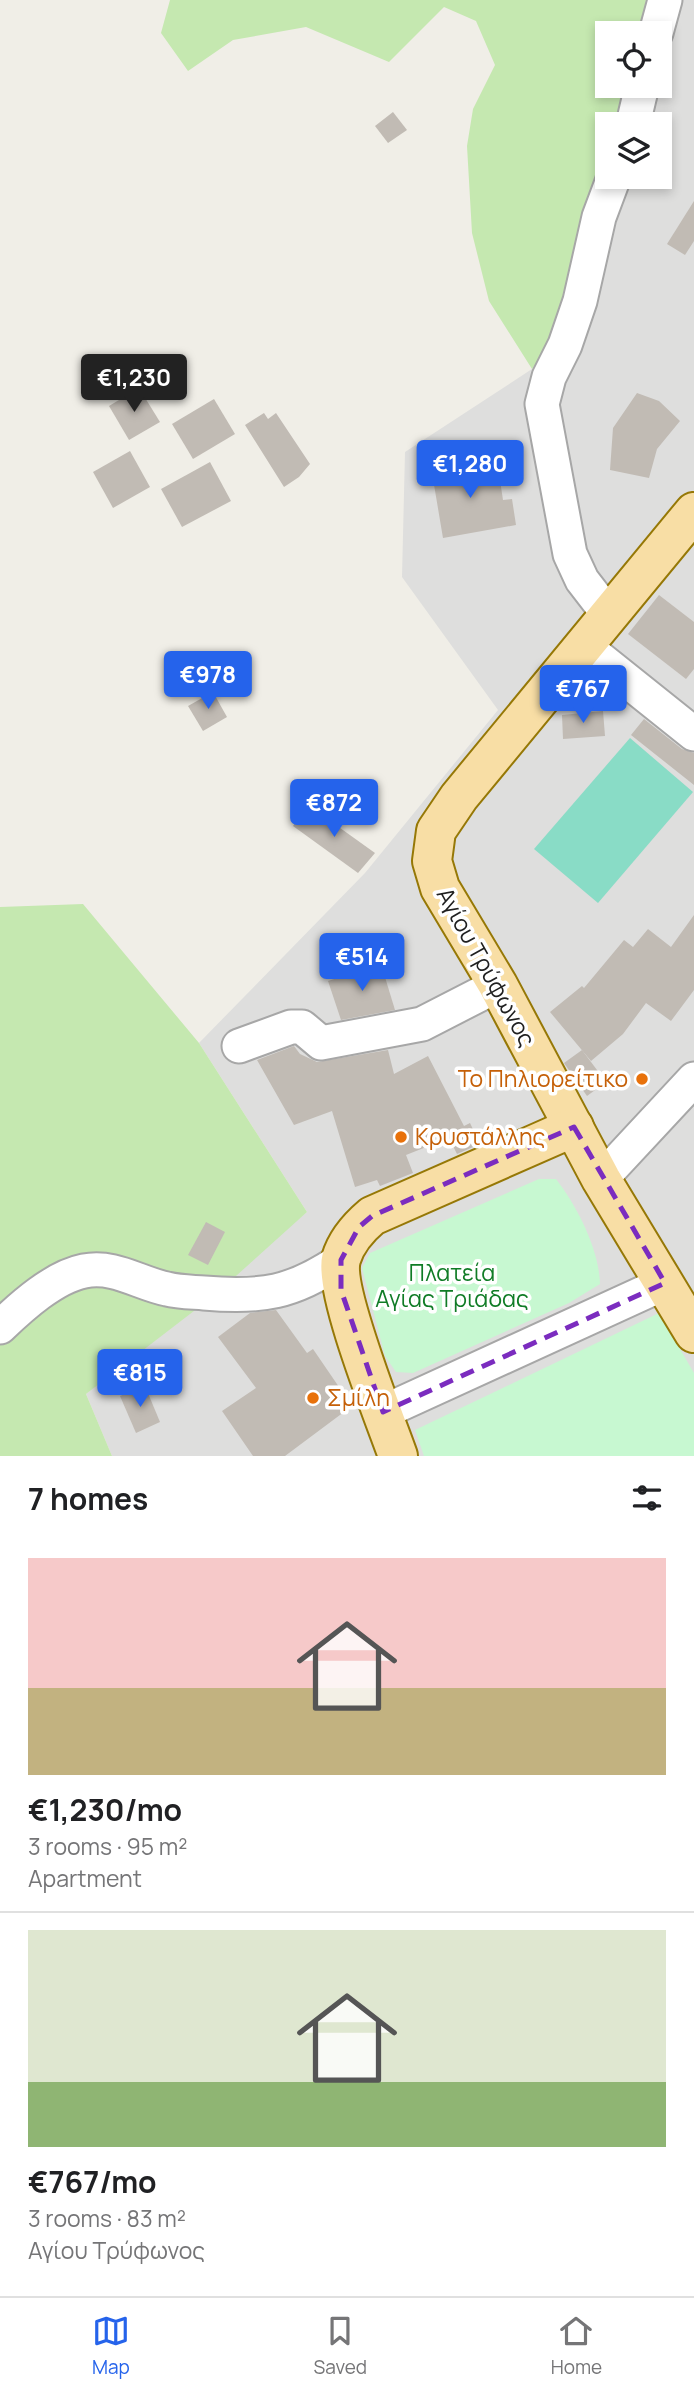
<!DOCTYPE html>
<meta charset="utf-8">
<style>
body{margin:0;font-family:Manrope,sans-serif;background:#f2f2f2;color:#202124;height:100vh;display:flex;flex-direction:column;font-size:26px;white-space:nowrap}
*{box-sizing:border-box;margin:0}
p{font-size:23px;color:#757577}
.icon{flex:none;width:38px;height:38px;fill:none;stroke:currentColor;stroke-width:2;stroke-linecap:round;stroke-linejoin:round}
.map{position:relative;height:1456px;overflow:hidden}
.side{display:flex;flex-direction:column;background:#fff;flex:1}
.side>*{flex:none}
.buttons{position:absolute;left:595px;top:21px;display:grid;gap:14px}
.buttons a{display:grid;place-items:center;width:77px;height:77px;border-radius:0px;background:#fff;box-shadow:0 4px 10px #0003;font-size:35px}
.price{position:absolute;translate:-50% -60px;padding:0 16px;border-radius:7px;background:#2563eb;color:#fff;font-size:23px;line-height:46px;filter:drop-shadow(0 2px 4px #0008)}
.price::after{content:'';position:absolute;left:50%;top:42px;width:21px;height:16px;margin-left:-10px;background:inherit;clip-path:polygon(0 0,100% 0,50% 100%)}
.price.active{background:#222;color:#fff}
ul{padding:0;list-style:none}
li{display:grid;align-content:center;gap:14px;height:371px;padding:0 28px}
li+li{border-top:2px solid #e0e0e0}
li span{display:grid;place-items:center;height:217px;border-radius:0px;color:#555}
li>.icon{margin-inline-start:auto}
span .icon{width:126px;height:126px;fill:#fffc;stroke-width:1}
li b{font-size:30px}
h2{display:flex;justify-content:space-between;align-items:center;height:84px;padding:0 28px;font-size:30px}
.dock{display:flex;justify-content:space-around;align-items:center;height:98px;border-top:2px solid #e0e0e0;background:#fff;font-size:19px;color:#757577}
.dock a{display:grid;justify-items:center;gap:4px}
.dock .active{color:#2563eb}
.map>svg:first-child{display:block}
.residential{fill:#dededd}
.grass{fill:#c5e8b0}
.park{fill:#c7f8d1}
.pitch{fill:#89dcc6}
.building{fill:#c1bbb4}
.lines{fill:none;stroke-linecap:round;stroke-linejoin:round}
.minor-casing{stroke:#a7a7a7;stroke-width:37}
.major-casing{stroke:#967806;stroke-width:42}
.minor{stroke:#fff;stroke-width:33}
.major{stroke:#f8dea5;stroke-width:38}
.marked{fill:none;stroke:#7b2cbf;stroke-width:5;stroke-dasharray:14 9;stroke-linejoin:round}
.food-dot{fill:#e8710a;stroke:#fff;stroke-width:2.5}
.labels{text-anchor:middle;stroke-width:7;stroke-linejoin:round;paint-order:stroke}
.street-label{font-size:23px;fill:#202020;stroke:#fff}
.food-label{font-size:23px;fill:#c56008;stroke:#fff;text-anchor:start}
.park-label{font-size:23px;fill:#107c26;stroke:#fff}
</style>
<div class="map">
<svg width="694" height="1456" viewBox="0 0 694 1456">
<rect width="100%" height="100%" fill="#f0eee7"/>
<!-- residential -->
<path class="residential" d="M646 0H694V1456H112L86 1394 307 1212 199 1043 365 873 498 710 402 577 405 452 532 369 558 333 607 156V177H660V124H616L627 86H660V33H639Z"/>
<!-- grass -->
<g class="grass">
<path d="M170 0H646L639 33H607V86H627L616 124H607V156L558 333 532 369 489 301 472 233 467 146 473 109 495 65 476 21 444 7 389 62 306 27 233 40 188 71 161 33Z"/>
<path d="M83 904 199 1043 307 1212 216 1294 86 1394 112 1456H0V907Z"/>
</g>
<!-- park -->
<g class="park">
<path d="M539 1179H556C577 1206 599 1249 600 1284L569 1303 413 1373 396 1372 385 1356 362 1268 370 1253Z"/>
<path d="M659 1313 694 1373V1456H424L415 1430Z"/>
</g>
<!-- pitch -->
<path class="pitch" d="M630 738 693 792 598 903 534 849Z"/>
<!-- building -->
<g class="building">
<path d="M393 112 407 130 388 143 375 126Z"/>
<path d="M694 201V241L685 255 667 244Z"/>
<path d="M139 388 160 422 129 440 109 406Z"/>
<path d="M637 393 659 401 680 421 657 449 649 478 610 470 613 428Z"/>
<path d="M214 399 235 434 193 459 172 424Z"/>
<path d="M264 413 268 419 276 413 310 464 299 477 284 487 245 425Z"/>
<path d="M130 451 150 487 113 508 93 472Z"/>
<path d="M465 461 467 472 498 467 503 500 512 499 516 525 443 538 431 467Z"/>
<path d="M210 462 231 501 182 527 161 489Z"/>
<path d="M659 595 694 622V669L686 679 628 634Z"/>
<path d="M213 692 227 717 203 731 188 706Z"/>
<path d="M603 711 605 736 563 739 562 715Z"/>
<path d="M644 719 682 749 694 753V785L631 735Z"/>
<path d="M308 805 375 853 358 873 293 826Z"/>
<path d="M694 915V990L671 1021 646 1003 623 1034 591 1061 550 1012 582 986 584 988 624 940 633 947 648 929 671 947Z"/>
<path d="M381 964 395 1010 341 1020 328 981Z"/>
<path d="M294 1046 300 1054 317 1062 388 1050 394 1074 428 1056 464 1126 470 1123 480 1144 457 1154 449 1138 406 1155 413 1173 380 1186 377 1180 355 1187 332 1111 294 1125 257 1060Z"/>
<path d="M582 1050 606 1082 587 1096 564 1063Z"/>
<path d="M206 1222 225 1232 208 1265 188 1255Z"/>
<path d="M276 1310 307 1353 313 1349 352 1406 285 1456H253L222 1411 256 1388 218 1337 250 1313Z"/>
<path d="M145 1386 160 1422 136 1433 120 1396Z"/>
</g>
<g class="lines">
<defs>
<g id="minor">
<path d="M656 33 665 0"/>
<path d="M633 124 642 86"/>
<path d="M609 615 582 580 570 554 542 404 549 377 565 345 580 301 599 217 614 177"/>
<path d="M584 646 694 734"/>
<path d="M239 1046 291 1027H302L321 1043 422 1024 498 985"/>
<path d="M601 1179 694 1079"/>
<path d="M0 1327C22 1306 54 1277 84 1271 115 1265 138 1283 167 1289 179 1292 192 1292 204 1293 262 1298 293 1293 341 1260"/>
<path d="M383 1412 665 1283"/>
</g>
<g id="major">
<path d="M694 512 459 797 436 831 432 861 440 888 498 985 601 1179 694 1333"/>
<path d="M398 1456C385 1419 333 1290 341 1259 346 1242 359 1227 372 1216L574 1127"/>
</g>
</defs>
<!-- minor casing -->
<use href="#minor" class="minor-casing"/>
<!-- major casing -->
<use href="#major" class="major-casing"/>
<!-- minor -->
<use href="#minor" class="minor"/>
<!-- major -->
<use href="#major" class="major"/>
</g>
<!-- marked area -->
<path class="marked" d="M574 1127 665 1283 383 1412 341 1290V1260L359 1227 372 1216Z"/>
<!-- markers -->
<g class="food-dot">
<circle cx="642" cy="1079" r="7"/>
<circle cx="401" cy="1137" r="7"/>
<circle cx="313" cy="1398" r="7"/>
</g>
<g class="labels">
<!-- street labels -->
<g class="street-label">
<text transform="translate(486 967) rotate(61)" y="8">Αγίου Τρύφωνος</text>
</g>
<!-- food labels -->
<g class="food-label">
<text x="628" y="1087" text-anchor="end">Το Πηλιορείτικο</text>
<text x="415" y="1145">Κρυστάλλης</text>
<text x="327" y="1406">Σμίλη</text>
</g>
<!-- park labels -->
<g class="park-label">
<text x="452" y="1281">Πλατεία<tspan x="452" dy="26">Αγίας Τριάδας</tspan></text>
</g>
</g>
</svg>
<div class="buttons">
<a><svg class="icon" aria-label="locate" viewBox="0 0 24 24"><circle cx="12" cy="12" r="6"/><path d="M12 2v4M12 18v4M2 12h4M18 12h4"/></svg></a>
<a><svg class="icon" aria-label="layers" viewBox="0 0 24 24"><path d="M12 4l9 5-9 5-9-5zM3 14l9 5 9-5"/></svg></a>
</div>
<b class="price active" style="left:134px;top:414px">€1,230</b>
<b class="price" style="left:470px;top:500px">€1,280</b>
<b class="price" style="left:208px;top:711px">€978</b>
<b class="price" style="left:583px;top:725px">€767</b>
<b class="price" style="left:334px;top:839px">€872</b>
<b class="price" style="left:362px;top:993px">€514</b>
<b class="price" style="left:140px;top:1409px">€815</b>
</div>
<section class="side">
<h2>7 homes<svg class="icon" aria-label="filters" viewBox="0 0 24 24"><path d="M4 7h16M4 17h16"/><circle cx="9" cy="7" r="2"/><circle cx="15" cy="17" r="2"/></svg></h2>
<ul>
<li><span style="background:linear-gradient(#f6c9c9 60%,#c2b280 0)"><svg class="icon" aria-label="home" viewBox="0 0 24 24"><path d="M3 11l9-7 9 7M6 9v11h12V9"/></svg></span><div><b>€1,230/mo</b><p>3 rooms · 95 m²</p><p>Apartment</p></div></li>
<li><span style="background:linear-gradient(#dfe7d0 70%,#8fb573 0)"><svg class="icon" aria-label="home" viewBox="0 0 24 24"><path d="M3 11l9-7 9 7M6 9v11h12V9"/></svg></span><div><b>€767/mo</b><p>3 rooms · 83 m²</p><p>Αγίου Τρύφωνος</p></div></li>
</ul>
</section>
<nav class="dock">
<a class="active"><svg class="icon" aria-label="map" viewBox="0 0 24 24"><path d="M3 6l6-2 6 2 6-2v14l-6 2-6-2-6 2zM9 4v14M15 6v14"/></svg>Map</a>
<a><svg class="icon" aria-label="saved" viewBox="0 0 24 24"><path d="M7 4h10v16l-5-4-5 4z"/></svg>Saved</a>
<a><svg class="icon" aria-label="home" viewBox="0 0 24 24"><path d="M3 11l9-7 9 7M6 9v11h12V9"/></svg>Home</a>
</nav>
